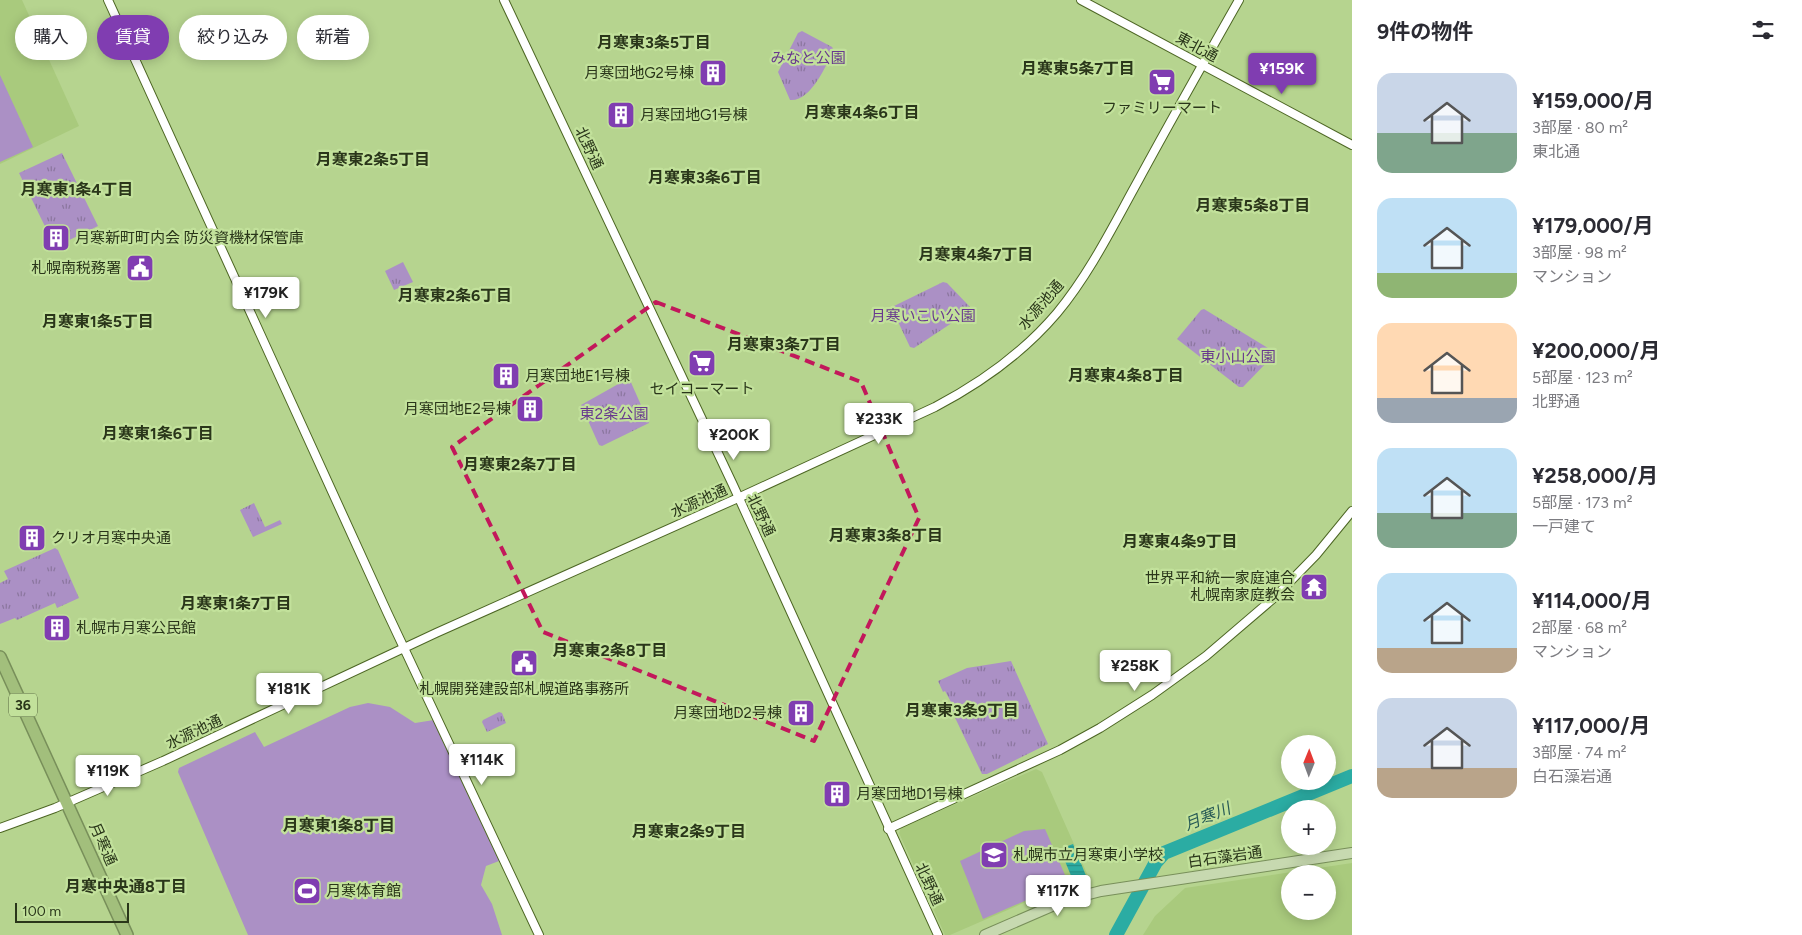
<!DOCTYPE html>
<html lang="ja">
<meta charset="utf-8">
<style>
body{margin:0;font-family:Figtree,"Noto Sans JP",sans-serif;background:#f7f7f7;color:#2b2b33;height:100vh;display:flex;flex-direction:column;font-size:19px;white-space:nowrap}
*{box-sizing:border-box;margin:0}
p{font-size:16px;color:#7c7c81}
.icon{flex:none;width:28px;height:28px;fill:none;stroke:currentColor;stroke-width:2;stroke-linecap:round;stroke-linejoin:round}
.map{position:relative;flex:1;overflow:hidden}
.details{display:flex;flex-direction:column;background:#fff;width:450px}
.details>*{flex:none}
.hud{position:absolute;left:15px;top:15px;width:475px;height:45px;display:flex;gap:10px}
.needle{width:32px;rotate:1deg}
.buttons{position:absolute;left:1281px;top:735px;display:grid;gap:10px}
.buttons a{display:grid;place-items:center;width:55px;height:55px;border-radius:50%;background:#fff;box-shadow:0 2px 12px #0003;font-size:25px}
.scale{position:absolute;left:15px;bottom:12px;width:114px;box-sizing:border-box;padding-left:5px;border:2px solid #2a361a;border-top:0;font-size:14px;line-height:18px;white-space:nowrap;color:#2a361a;-webkit-text-stroke:4px #c2e19b;paint-order:stroke}
.price{position:absolute;translate:-50% -42px;padding:0 11px;border-radius:5px;background:#fff;color:#222;font-size:16px;line-height:32px;filter:drop-shadow(0 1px 2px #0008)}
.price::after{content:'';position:absolute;left:50%;top:30px;width:15px;height:11px;margin-left:-8px;background:inherit;clip-path:polygon(0 0,100% 0,50% 100%)}
.price.on{background:#803db1;color:#fff}
ul{padding:0;list-style:none}
li{display:flex;align-items:center;gap:15px;height:125px;padding:0 25px}
li span{display:grid;place-items:center;flex:none;width:140px;height:100px;border-radius:15px;color:#555}
li>.icon{margin-inline-start:auto}
span .icon{width:60px;height:60px;fill:#fffc;stroke-width:1}
li b{font-size:21px}
h2{display:flex;justify-content:space-between;align-items:center;height:60px;padding:0 25px;font-size:21px}
.chip{padding:0 18px;border-radius:22px;background:#fff;box-shadow:0 2px 12px #0003;font-size:18px;line-height:45px}
.chip.on{background:#803db1;color:#fff}
main{display:flex;flex:1;min-height:0}
.map>svg:first-child{display:block}
.built{fill:#a9ca7d;fill-rule:evenodd}
.park{fill:url(#park-tufts)}
.pitch{fill:#ab90c5}
.water{fill:url(#water-rules)}
.lines{fill:none;stroke-linecap:round;stroke-linejoin:round}
.river{stroke:#2baca3;stroke-width:14}
.minor-casing{stroke:#4d6624;stroke-width:10}
.major-casing{stroke:#788f5a;stroke-width:12}
.highway-casing{stroke:#788f5a;stroke-width:14}
.minor{stroke:#fff;stroke-width:8}
.major{stroke:#c7d9b0;stroke-width:10}
.highway{stroke:#a2bf7c;stroke-width:11}
.marked{fill:none;stroke:#c2185b;stroke-width:4;stroke-dasharray:10 6;stroke-linejoin:round}
.labels{text-anchor:middle;stroke-width:4.5;stroke-linejoin:round;paint-order:stroke}
.shield{fill:#c2e19b;stroke:#586941;stroke-width:1}
.shield-label{font-size:14px;font-weight:bold;fill:#2a361a}
.street-label{font-size:15px;fill:#2a361a;stroke:#c2e19b}
.park-label{font-size:15px;fill:#68398e;stroke:#c2e19b}
.poi-label{font-size:15px;fill:#2a361a;stroke:#c2e19b;text-anchor:start}
.neighbourhood-label{font-size:16px;font-weight:bold;fill:#2a361a;stroke:#c2e19b}
.water-label{font-size:16px;font-style:italic;fill:#275a55;stroke:#c2e19b}
</style>
<main>
<div class="map">
<svg width="1352" height="935" viewBox="0 0 1352 935">
<defs>
<pattern id="park-tufts" width="24" height="20" patternUnits="userSpaceOnUse" patternTransform="scale(1.25)"><rect width="24" height="20" fill="#ab90c5"/><path d="M3 7l-1-3M5 7V3M7 7l1-3M15 17l-1-3M17 17v-4M19 17l1-3" fill="none" stroke="#8b769f"/></pattern>
<pattern id="water-rules" width="6" height="5" patternUnits="userSpaceOnUse" patternTransform="scale(1.25)"><rect width="6" height="5" fill="#2baca3"/><path d="M0 2.5h6" fill="none" stroke="#258d84"/></pattern>
</defs>
<rect width="100%" height="100%" fill="#b6d48f"/>
<!-- built -->
<g class="built">
<path d="M0 0H22L79 126 0 164Z"/>
<path d="M1036 769 1042 772 1089 878 1087 881 1042 895 950 935H945L899 833 901 828Z"/>
<path d="M1352 863V935H1143L1155 916 1185 888ZM1290 874H1328V911H1290Z"/>
</g>
<!-- park -->
<g class="park">
<path d="M802 31 832 47 834 50C826 65 811 102 790 100L778 72 798 33Z"/>
<path d="M62 153 98 226 55 247 19 173Z"/>
<path d="M403 262 413 282 394 290 385 271Z"/>
<path d="M943 282 947 283 971 308 970 311 914 348 910 347 892 309 894 306Z"/>
<path d="M1204 309 1276 353 1243 387H1239L1177 339 1201 310Z"/>
<path d="M629 378 649 423 602 446 599 445 581 405Z"/>
<path d="M254 503 265 527 280 520 282 524 253 537 240 510Z"/>
<path d="M55 548 58 550 79 598 57 608 55 603 17 620 15 618 0 624V583L8 579 4 571Z"/>
<path d="M1011 661 1048 744 987 774H982L948 703 951 702 945 691 943 692 938 681 967 668Z"/>
<path d="M499 712 502 713 506 723 487 732 482 722 483 720Z"/>
</g>
<!-- pitch -->
<g class="pitch">
<path d="M0 75 33 147 0 162Z"/>
<path d="M368 703 390 707 415 723 434 720 499 861 486 866 481 885 492 904 502 935H248L178 772 179 768 255 732 264 747 350 707Z"/>
<path d="M1045 829 1068 882 983 919 960 861 1024 831Z"/>
</g>
<!-- water -->
<path class="water" d="M1073 844 1087 878 1074 883 1060 849Z"/>
<g class="lines">
<!-- river -->
<path class="river" d="M1116 935 1156 862 1164 853 1352 776"/>
<defs>
<g id="minor">
<path d="M108 0 387 612 539 935"/>
<path d="M504 0 733 485 938 935"/>
<path d="M1081 0 1352 145"/>
<path d="M0 828 55 808 163 761 436 633 738 498 935 407C981 383 1023 353 1057 313 1090 273 1113 226 1138 181 1171 120 1205 60 1239 0"/>
<path d="M888 829 1060 750 1100 728 1152 695 1206 656 1275 597 1316 555 1352 511"/>
</g>
<path id="major" d="M985 935 1066 900 1101 891 1352 853"/>
<path id="highway" d="M0 657 127 935"/>
</defs>
<!-- minor casing -->
<use href="#minor" class="minor-casing"/>
<!-- major casing -->
<use href="#major" class="major-casing"/>
<!-- highway casing -->
<use href="#highway" class="highway-casing"/>
<!-- minor -->
<use href="#minor" class="minor"/>
<!-- major -->
<use href="#major" class="major"/>
<!-- highway -->
<use href="#highway" class="highway"/>
</g>
<!-- marked area -->
<path class="marked" d="M656 302 861 382 919 518 814 741 543 632 452 447Z"/>
<!-- icons -->
<defs>
<symbol id="building-square" viewBox="-11 -11 22 22"><rect x="-9" y="-9" width="18" height="18" rx="4" fill="#803db1" stroke="#c2e19b"/><path d="M-4-6H4V6H1V3H-1V6H-4ZM-2.5-4.3h1.7v1.8h-1.7ZM.8-4.3h1.7v1.8H.8ZM-2.5-1h1.7V.8h-1.7ZM.8-1h1.7V.8H.8Z" fill="#fff"/></symbol>
<symbol id="supermarket-square" viewBox="-11 -11 22 22"><rect x="-9" y="-9" width="18" height="18" rx="4" fill="#803db1" stroke="#c2e19b"/><path d="M-6-5.5h2.5l.6 2H6L4.5 2H-2.5L-4.4-4H-6ZM-1.5 3.2a1.3 1.3 0 1 0 .1 0ZM3 3.2a1.3 1.3 0 1 0 .1 0Z" fill="#fff"/></symbol>
<symbol id="civic-square" viewBox="-11 -11 22 22"><rect x="-9" y="-9" width="18" height="18" rx="4" fill="#803db1" stroke="#c2e19b"/><path d="M-.6-6.5H3V-4.5H.6V-3L4-1V1h2V6H-6V1h2V-1L-.6-3ZM-1.2 2.5V6h2.4V2.5Z" fill="#fff"/></symbol>
<symbol id="temple-square" viewBox="-11 -11 22 22"><rect x="-9" y="-9" width="18" height="18" rx="4" fill="#803db1" stroke="#c2e19b"/><path d="M0-6L5-2H3V0L6.5 2.5H4V6H1.5V3h-3V6H-4V2.5H-6.5L-3 0V-2H-5Z" fill="#fff"/></symbol>
<symbol id="school-square" viewBox="-11 -11 22 22"><rect x="-9" y="-9" width="18" height="18" rx="4" fill="#803db1" stroke="#c2e19b"/><path d="M0-5L7-2L0 1L-7-2ZM-4 1L0 2.5L4 1V4Q0 6-4 4Z" fill="#fff"/></symbol>
<symbol id="stadium-square" viewBox="-11 -11 22 22"><rect x="-9" y="-9" width="18" height="18" rx="4" fill="#803db1" stroke="#c2e19b"/><path d="M0-5a6.5 5 0 1 0 0 10a6.5 5 0 1 0 0-10ZM-3.5-1.8h7v3.6h-7Z" fill="#fff"/></symbol>
</defs>
<g fill-rule="evenodd">
<use href="#building-square" x="697" y="57" width="32" height="32"/>
<use href="#supermarket-square" x="1146" y="66" width="32" height="32"/>
<use href="#building-square" x="605" y="99" width="32" height="32"/>
<use href="#building-square" x="40" y="222" width="32" height="32"/>
<use href="#civic-square" x="124" y="252" width="32" height="32"/>
<use href="#supermarket-square" x="686" y="347" width="32" height="32"/>
<use href="#building-square" x="490" y="360" width="32" height="32"/>
<use href="#building-square" x="514" y="393" width="32" height="32"/>
<use href="#building-square" x="16" y="522" width="32" height="32"/>
<use href="#temple-square" x="1298" y="571" width="32" height="32"/>
<use href="#building-square" x="41" y="612" width="32" height="32"/>
<use href="#civic-square" x="508" y="647" width="32" height="32"/>
<use href="#building-square" x="785" y="697" width="32" height="32"/>
<use href="#building-square" x="821" y="778" width="32" height="32"/>
<use href="#school-square" x="978" y="839" width="32" height="32"/>
<use href="#stadium-square" x="291" y="875" width="32" height="32"/>
</g>
<g class="labels">
<!-- shield labels -->
<rect class="shield" x="9" y="693.5" width="28" height="23" rx="4"/>
<g class="shield-label">
<text x="23" y="710">36</text>
</g>
<!-- street labels -->
<g class="street-label">
<text transform="translate(1197 47) rotate(28)" y="5">東北通</text>
<text transform="translate(589 148) rotate(65)" y="5">北野通</text>
<text transform="translate(1041 305) rotate(-49)" y="5">水源池通</text>
<text transform="translate(699 501) rotate(-24)" y="5">水源池通</text>
<text transform="translate(761 515) rotate(65)" y="5">北野通</text>
<text transform="translate(194 732) rotate(-25)" y="5">水源池通</text>
<text transform="translate(103 844) rotate(66)" y="5">月寒通</text>
<text transform="translate(1225 857) rotate(-8)" y="5">白石藻岩通</text>
<text transform="translate(929 884) rotate(65)" y="5">北野通</text>
</g>
<!-- park labels -->
<g class="park-label">
<text x="808" y="63">みなと公園</text>
<text x="923" y="321">月寒いこい公園</text>
<text x="1238" y="362">東小山公園</text>
<text x="614" y="419">東2条公園</text>
</g>
<!-- poi labels -->
<g class="poi-label">
<text x="694" y="78" text-anchor="end">月寒団地G2号棟</text>
<text x="1162" y="113" text-anchor="middle">ファミリーマート</text>
<text x="640" y="120">月寒団地G1号棟</text>
<text x="75" y="243">月寒新町町内会 防災資機材保管庫</text>
<text x="121" y="273" text-anchor="end">札幌南税務署</text>
<text x="525" y="381">月寒団地E1号棟</text>
<text x="702" y="394" text-anchor="middle">セイコーマート</text>
<text x="511" y="414" text-anchor="end">月寒団地E2号棟</text>
<text x="51" y="543">クリオ月寒中央通</text>
<text x="1295" y="583" text-anchor="end">世界平和統一家庭連合<tspan x="1295" dy="17">札幌南家庭教会</tspan></text>
<text x="76" y="633">札幌市月寒公民館</text>
<text x="524" y="694" text-anchor="middle">札幌開発建設部札幌道路事務所</text>
<text x="782" y="718" text-anchor="end">月寒団地D2号棟</text>
<text x="856" y="799">月寒団地D1号棟</text>
<text x="1013" y="860">札幌市立月寒東小学校</text>
<text x="326" y="896">月寒体育館</text>
</g>
<!-- neighbourhood labels -->
<g class="neighbourhood-label">
<text x="654" y="48">月寒東3条5丁目</text>
<text x="1078" y="74">月寒東5条7丁目</text>
<text x="862" y="118">月寒東4条6丁目</text>
<text x="373" y="165">月寒東2条5丁目</text>
<text x="705" y="183">月寒東3条6丁目</text>
<text x="77" y="195">月寒東1条4丁目</text>
<text x="1253" y="211">月寒東5条8丁目</text>
<text x="976" y="260">月寒東4条7丁目</text>
<text x="455" y="301">月寒東2条6丁目</text>
<text x="98" y="327">月寒東1条5丁目</text>
<text x="784" y="350">月寒東3条7丁目</text>
<text x="1126" y="381">月寒東4条8丁目</text>
<text x="158" y="439">月寒東1条6丁目</text>
<text x="520" y="470">月寒東2条7丁目</text>
<text x="886" y="541">月寒東3条8丁目</text>
<text x="1180" y="547">月寒東4条9丁目</text>
<text x="236" y="609">月寒東1条7丁目</text>
<text x="610" y="656">月寒東2条8丁目</text>
<text x="962" y="716">月寒東3条9丁目</text>
<text x="339" y="831">月寒東1条8丁目</text>
<text x="689" y="837">月寒東2条9丁目</text>
<text x="126" y="892">月寒中央通8丁目</text>
</g>
<!-- water labels -->
<g class="water-label">
<text transform="translate(1207 816) rotate(-22)" y="6">月寒川</text>
</g>
</g>
</svg>
<div class="buttons">
<a><svg class="needle" viewBox="-14 -14 28 28"><path d="M0-13l5 13h-10z" fill="#e53935"/><path d="M0 13l5-13h-10z" fill="#7c7c81"/></svg></a>
<a>+</a>
<a>−</a>
</div>
<div class="scale">100 m</div>
<b class="price on" style="left:1282px;top:95px">¥159K</b>
<b class="price" style="left:266px;top:319px">¥179K</b>
<b class="price" style="left:879px;top:445px">¥233K</b>
<b class="price" style="left:734px;top:461px">¥200K</b>
<b class="price" style="left:1135px;top:692px">¥258K</b>
<b class="price" style="left:289px;top:715px">¥181K</b>
<b class="price" style="left:482px;top:786px">¥114K</b>
<b class="price" style="left:108px;top:797px">¥119K</b>
<b class="price" style="left:1058px;top:917px">¥117K</b>
<div class="hud">
<a class="chip">購入</a>
<a class="chip on">賃貸</a>
<a class="chip">絞り込み</a>
<a class="chip">新着</a>
</div>
</div>
<section class="details">
<h2>9件の物件<svg class="icon" aria-label="filters" viewBox="0 0 24 24"><path d="M4 7h16M4 17h16"/><circle cx="9" cy="7" r="2"/><circle cx="15" cy="17" r="2"/></svg></h2>
<ul>
<li><span style="background:linear-gradient(#c9d6e8 60%,#7fa58c 0)"><svg class="icon" aria-label="home" viewBox="0 0 24 24"><path d="M3 11l9-7 9 7M6 9v11h12V9"/></svg></span><div><b>¥159,000/月</b><p>3部屋 · 80 m²</p><p>東北通</p></div></li>
<li><span style="background:linear-gradient(#bfe0f5 75%,#8fb573 0)"><svg class="icon" aria-label="home" viewBox="0 0 24 24"><path d="M3 11l9-7 9 7M6 9v11h12V9"/></svg></span><div><b>¥179,000/月</b><p>3部屋 · 98 m²</p><p>マンション</p></div></li>
<li><span style="background:linear-gradient(#ffd9b3 75%,#9aa5b1 0)"><svg class="icon" aria-label="home" viewBox="0 0 24 24"><path d="M3 11l9-7 9 7M6 9v11h12V9"/></svg></span><div><b>¥200,000/月</b><p>5部屋 · 123 m²</p><p>北野通</p></div></li>
<li><span style="background:linear-gradient(#bfe0f5 65%,#7fa58c 0)"><svg class="icon" aria-label="home" viewBox="0 0 24 24"><path d="M3 11l9-7 9 7M6 9v11h12V9"/></svg></span><div><b>¥258,000/月</b><p>5部屋 · 173 m²</p><p>一戸建て</p></div></li>
<li><span style="background:linear-gradient(#bfe0f5 75%,#b9a48a 0)"><svg class="icon" aria-label="home" viewBox="0 0 24 24"><path d="M3 11l9-7 9 7M6 9v11h12V9"/></svg></span><div><b>¥114,000/月</b><p>2部屋 · 68 m²</p><p>マンション</p></div></li>
<li><span style="background:linear-gradient(#c9d6e8 70%,#b9a48a 0)"><svg class="icon" aria-label="home" viewBox="0 0 24 24"><path d="M3 11l9-7 9 7M6 9v11h12V9"/></svg></span><div><b>¥117,000/月</b><p>3部屋 · 74 m²</p><p>白石藻岩通</p></div></li>
</ul>
</section>
</main>
